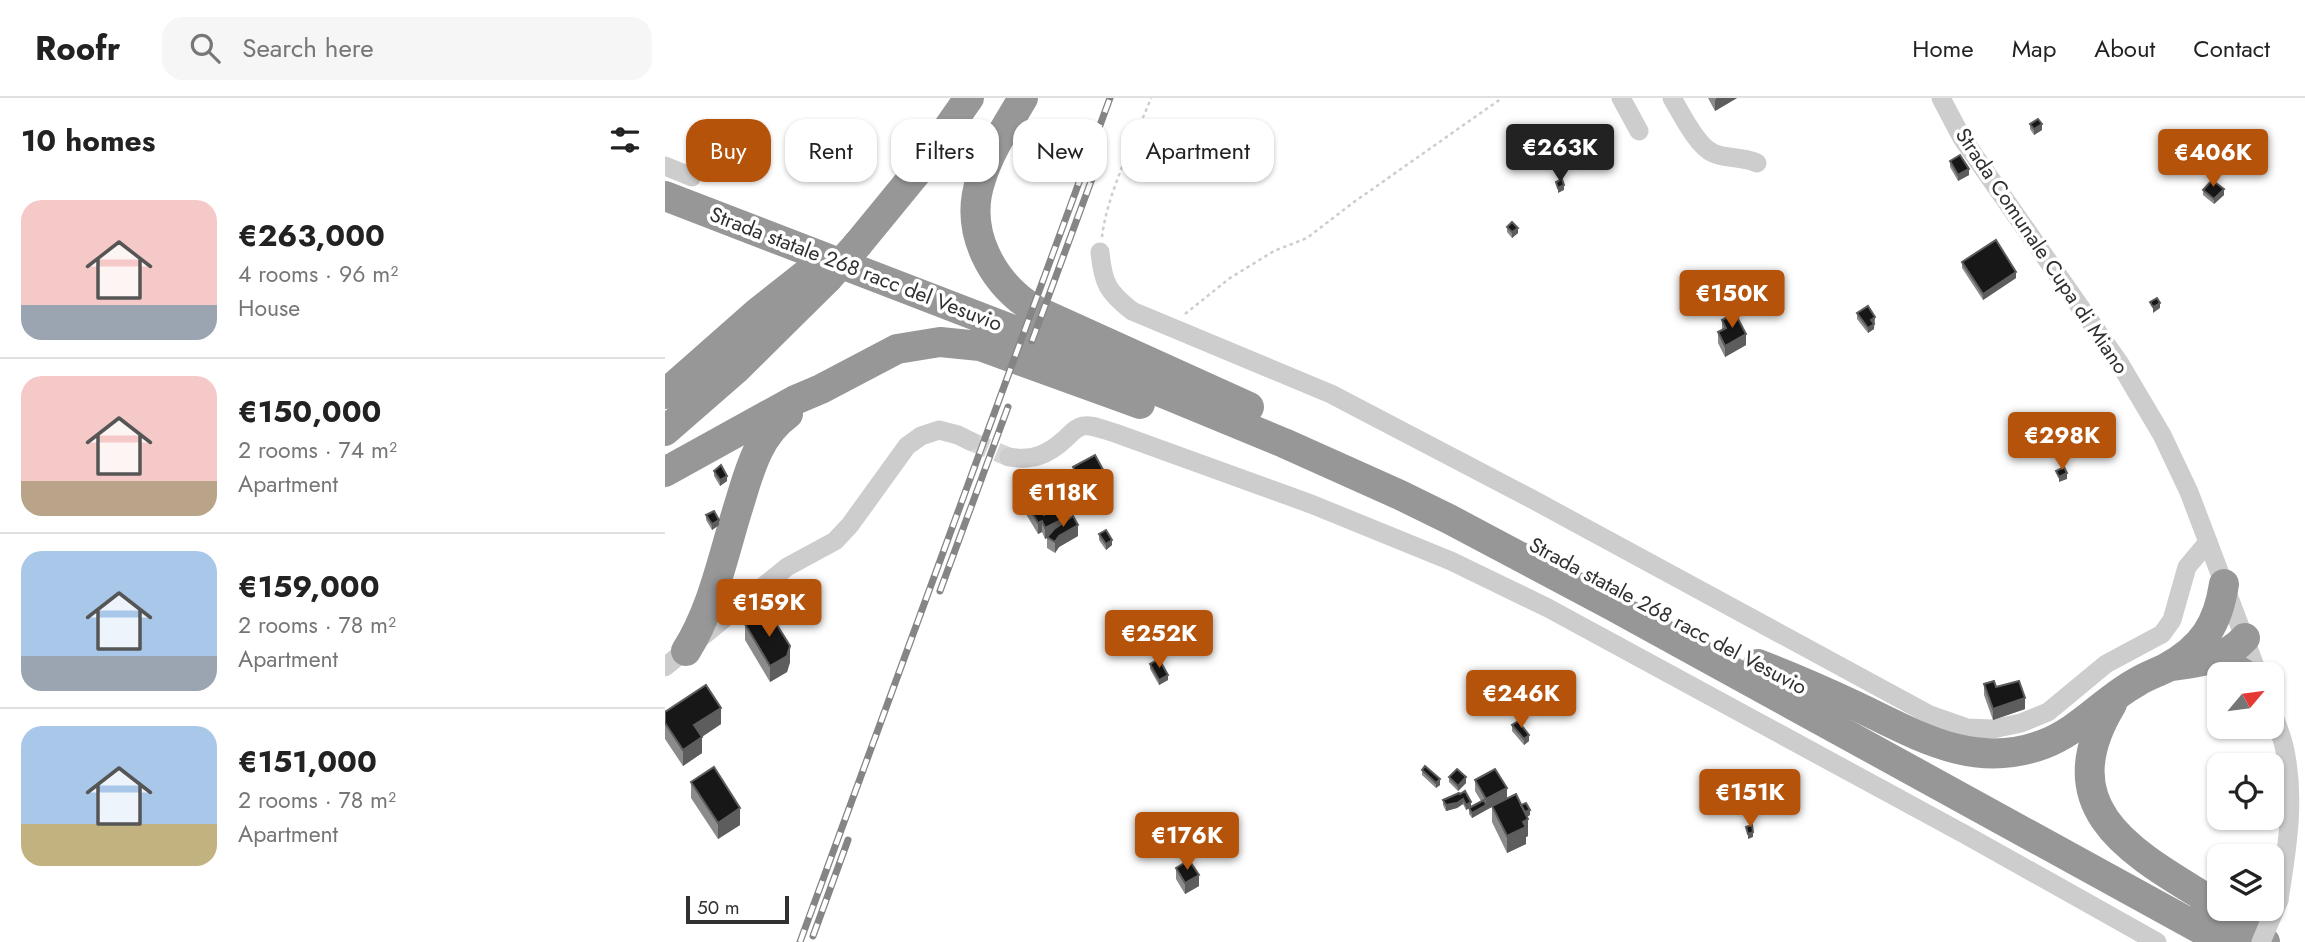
<!DOCTYPE html>
<meta charset="utf-8">
<style>
body{margin:0;font-family:Jost,sans-serif;background:#f6f6f6;color:#222;height:100vh;display:flex;flex-direction:column;font-size:26px;white-space:nowrap}
*{box-sizing:border-box;margin:0}
p{font-size:23px;color:#767676}
.icon{flex:none;width:38px;height:38px;fill:none;stroke:currentColor;stroke-width:2;stroke-linecap:round;stroke-linejoin:round}
.map{position:relative;flex:1;overflow:hidden}
.drawer{display:flex;flex-direction:column;background:#fff;width:665px}
.drawer>*{flex:none}
.banner{position:absolute;left:21px;top:21px;width:665px;height:63px;display:flex;gap:14px}
.needle{width:46px;rotate:61deg}
.buttons{position:absolute;left:1542px;top:564px;display:grid;gap:14px}
.buttons a{display:grid;place-items:center;width:77px;height:77px;border-radius:14px;background:#fff;box-shadow:0 2px 5px #0004;font-size:35px}
.scale{position:absolute;left:21px;bottom:18px;width:103px;box-sizing:border-box;padding-left:7px;border:4px solid #303030;border-top:0;font-size:19px;line-height:24px;white-space:nowrap;color:#303030;-webkit-text-stroke:5px #fff;paint-order:stroke}
.price{position:absolute;translate:-50% -60px;padding:0 16px;border-radius:7px;background:#b45309;color:#fff;font-size:23px;line-height:46px;filter:drop-shadow(0 2px 4px #0008)}
.price::after{content:'';position:absolute;left:50%;top:42px;width:21px;height:16px;margin-left:-10px;background:inherit;clip-path:polygon(0 0,100% 0,50% 100%)}
.price.on{background:#222;color:#fff}
ul{padding:0;list-style:none}
li{display:flex;align-items:center;gap:21px;height:175px;padding:0 21px}
li+li{border-top:2px solid #e0e0e0}
li span{display:grid;place-items:center;flex:none;width:196px;height:140px;border-radius:21px;color:#555}
li>.icon{margin-inline-start:auto}
span .icon{width:84px;height:84px;fill:#fffc;stroke-width:1}
li b{font-size:30px}
h2{display:flex;justify-content:space-between;align-items:center;height:84px;padding:0 21px;font-size:30px}
.chip{padding:0 24px;border-radius:21px;background:#fff;box-shadow:0 2px 5px #0004;font-size:24px;line-height:63px}
.chip.on{background:#b45309;color:#fff}
header{display:flex;align-items:center;gap:42px;box-sizing:border-box;height:98px;padding:0 35px;background:#fff;border-bottom:2px solid #e0e0e0}
header strong{font-size:33px}
nav{display:flex;gap:38px;margin-inline-start:auto;font-size:24px}
.search{width:490px;height:63px;background:#f6f6f6;display:flex;align-items:center;gap:18px;box-sizing:border-box;padding:0 24px;border-radius:21px;color:#767676;font-size:26px}
main{display:flex;flex:1;min-height:0}
.map>svg:first-child{display:block}
.lines{fill:none;stroke-linecap:round;stroke-linejoin:round}
.minor-tunnel{stroke:#d6d6d6;stroke-width:19;stroke-dasharray:19 10;stroke-linecap:butt}
.path{stroke:#cdcdcd;stroke-width:2.5;stroke-dasharray:3.5 3.5;stroke-linecap:butt}
.minor{stroke:#cdcdcd;stroke-width:19}
.highway{stroke:#979797;stroke-width:30}
.rail-casing{stroke:#858585;stroke-width:7}
.rail{stroke:#fff;stroke-width:4.5;stroke-dasharray:13;stroke-linecap:butt}
.minor-bridge{stroke:#cdcdcd;stroke-width:19}
.highway-bridge{stroke:#979797;stroke-width:30}
.wall{fill:#8b8b8b}
.shaded-wall{fill:#5d5d5d}
.building{fill:#171717;stroke:#5d5d5d;stroke-width:2}
.labels{text-anchor:middle;stroke-width:7;stroke-linejoin:round;paint-order:stroke}
.street-label{font-size:21px;fill:#303030;stroke:#fff}
</style>
<header>
<strong>Roofr</strong>
<div class="search"><svg class="icon" aria-label="search" viewBox="0 0 24 24"><circle cx="10" cy="10" r="6"/><path d="M15 15l6 6"/></svg>Search here</div>
<nav><a>Home</a><a>Map</a><a>About</a><a>Contact</a></nav>
</header>
<main>
<section class="drawer">
<h2>10 homes<svg class="icon" aria-label="filters" viewBox="0 0 24 24"><path d="M4 7h16M4 17h16"/><circle cx="9" cy="7" r="2"/><circle cx="15" cy="17" r="2"/></svg></h2>
<ul>
<li><span style="background:linear-gradient(#f6c9c9 75%,#9aa5b1 0)"><svg class="icon" aria-label="home" viewBox="0 0 24 24"><path d="M3 11l9-7 9 7M6 9v11h12V9"/></svg></span><div><b>€263,000</b><p>4 rooms · 96 m²</p><p>House</p></div></li>
<li><span style="background:linear-gradient(#f6c9c9 75%,#b9a48a 0)"><svg class="icon" aria-label="home" viewBox="0 0 24 24"><path d="M3 11l9-7 9 7M6 9v11h12V9"/></svg></span><div><b>€150,000</b><p>2 rooms · 74 m²</p><p>Apartment</p></div></li>
<li><span style="background:linear-gradient(#a9c7e8 75%,#9aa5b1 0)"><svg class="icon" aria-label="home" viewBox="0 0 24 24"><path d="M3 11l9-7 9 7M6 9v11h12V9"/></svg></span><div><b>€159,000</b><p>2 rooms · 78 m²</p><p>Apartment</p></div></li>
<li><span style="background:linear-gradient(#a9c7e8 70%,#c2b280 0)"><svg class="icon" aria-label="home" viewBox="0 0 24 24"><path d="M3 11l9-7 9 7M6 9v11h12V9"/></svg></span><div><b>€151,000</b><p>2 rooms · 78 m²</p><p>Apartment</p></div></li>
</ul>
</section>
<div class="map">
<svg width="1640" height="844" viewBox="0 0 1640 844">
<rect width="100%" height="100%" fill="#fff"/>
<g class="lines">
<!-- minor-tunnel -->
<path class="minor-tunnel" d="M305 343 344 359"/>
<!-- path -->
<g class="path">
<path d="M437 139C442 95 470 41 486 0"/>
<path d="M520 216 565 180 609 153 642 140 689 104 837 0"/>
</g>
<!-- minor -->
<g class="minor">
<path d="M956 0 974 33"/>
<path d="M1007 0C1016 15 1032 48 1048 55 1060 61 1076 58 1092 65"/>
<path d="M1276 0 1297 40 1455 266 1497 337 1524 394 1593 576"/>
<path d="M0 68 27 79"/>
<path d="M435 154C438 186 443 194 467 213L666 296 865 400 1265 617 1302 630 1328 631 1356 625 1383 614 1441 566 1497 536 1507 522 1522 469 1543 444"/>
<path d="M344 359C367 363 383 357 400 341 406 336 409 330 418 328 427 326 441 333 450 335L646 406 786 463 883 510 1301 737 1492 844"/>
<path d="M0 569 122 469 170 443 185 427 242 348 256 338 274 332 293 337 305 343"/>
<path d="M1606 611C1611 624 1616 636 1619 648 1631 700 1622 751 1614 802"/>
</g>
<!-- highway -->
<g class="highway">
<path d="M358 0C343 26 325 52 316 81 298 133 327 186 372 213L584 309"/>
<path d="M0 98 382 245 449 275 619 345 735 397 784 421 946 507 1559 844"/>
<path d="M193 146 252 74 304 0"/>
<path d="M0 296 93 214 145 173"/>
<path d="M0 333 70 272 163 180"/>
<path d="M0 374 130 302 156 291 232 251 275 244 315 248 475 306"/>
<path d="M21 553C48 510 58 458 73 410 84 375 92 338 123 316"/>
<path d="M1546 562 1566 568 1579 576"/>
<path d="M1093 566C1127 579 1159 593 1191 608 1252 637 1309 673 1379 646 1414 633 1439 602 1472 584 1481 578 1491 575 1501 570 1538 550 1553 526 1559 486"/>
<path d="M1507 568C1535 564 1560 562 1580 540"/>
<path d="M1447 606C1381 715 1474 758 1554 808"/>
<path d="M1540 811 1600 844"/>
</g>
<defs>
<g id="rail">
<path d="M367 243 435 59"/>
<path d="M275 493 343 309"/>
<path d="M148 838 183 742"/>
<path d="M135 844 445 0"/>
</g>
</defs>
<!-- rail casing -->
<use href="#rail" class="rail-casing"/>
<!-- rail -->
<use href="#rail" class="rail"/>
<!-- minor-bridge -->
<path class="minor-bridge" d="M1596 844 1614 802"/>
<!-- highway-bridge -->
<path class="highway-bridge" d="M163 180 193 146"/>
</g>
<!-- wall -->
<g class="wall">
<path d="M1043 0H1072L1050 13Z"/>
<path d="M1365 26 1377 32 1369 37 1365 31Z"/>
<path d="M1285 63 1304 77 1293 83 1285 69Z"/>
<path d="M1538 92 1559 97 1549 106 1538 97Z"/>
<path d="M842 129 853 135 847 140 842 134Z"/>
<path d="M1297 164 1351 180 1318 202 1297 170Z"/>
<path d="M1192 215 1210 224 1209 226V231L1203 235 1192 221Z"/>
<path d="M1057 222 1081 247 1060 259 1053 245V234L1057 232Z"/>
<path d="M1397 338 1419 342 1402 352 1397 343Z"/>
<path d="M408 369 447 404 425 416 408 386Z"/>
<path d="M49 373 62 383 55 388 49 378Z"/>
<path d="M361 405 391 410 413 438 394 449 390 455 382 450V440L380 441 377 434 373 436 361 416Z"/>
<path d="M41 417 54 427 47 432 41 422Z"/>
<path d="M434 436 447 447 441 452 434 442Z"/>
<path d="M80 526 125 564 122 574 105 584 80 542Z"/>
<path d="M485 566 503 582 494 587 485 571Z"/>
<path d="M1319 586 1331 589 1360 611 1328 622 1319 597Z"/>
<path d="M0 614 56 626 37 639V655L18 668 0 641Z"/>
<path d="M847 627 864 643 859 647 847 633Z"/>
<path d="M757 672 775 687 771 690 757 677Z"/>
<path d="M784 679 801 685 793 693 784 684Z"/>
<path d="M810 682 856 707 865 717 862 719 863 738 861 739V746L842 755 827 724V709L807 720 804 716V710L801 712 798 706 792 710 781 713 778 707V702L794 695 806 709 816 703 810 693Z"/>
<path d="M26 684 75 727 53 741 26 700Z"/>
<path d="M511 770 534 788 520 796 511 781Z"/>
</g>
<!-- shaded-wall -->
<g class="shaded-wall">
<path d="M1052 0H1072L1050 13V2Z"/>
<path d="M1377 26V32L1369 37V31Z"/>
<path d="M1304 71V77L1293 83V77Z"/>
<path d="M899 87V92L893 95V90Z"/>
<path d="M1559 91V97L1549 106V101Z"/>
<path d="M853 130V135L847 140V134Z"/>
<path d="M1351 174V180L1318 202V196Z"/>
<path d="M1495 205V210L1488 215V209Z"/>
<path d="M1210 219 1209 231 1203 235V230L1206 222Z"/>
<path d="M1081 236V247L1060 259V248Z"/>
<path d="M1419 337V342L1402 352V346Z"/>
<path d="M1402 375V381L1394 384V379Z"/>
<path d="M62 378V383L55 388V382Z"/>
<path d="M447 388V404L425 416V400Z"/>
<path d="M391 402V413L376 422V411Z"/>
<path d="M402 419V430L380 441V430Z"/>
<path d="M54 422V427L47 432V426Z"/>
<path d="M377 423V434L373 436V425Z"/>
<path d="M413 427V438L394 449 390 455V444L394 438Z"/>
<path d="M447 442V447L441 452V446Z"/>
<path d="M125 548V564L122 574 105 584V568Z"/>
<path d="M503 577V582L494 587V582Z"/>
<path d="M1360 600V611L1328 622V611Z"/>
<path d="M56 610V626L29 644V627Z"/>
<path d="M864 637V643L859 647V641Z"/>
<path d="M37 639V655L18 668V652Z"/>
<path d="M801 679V685L793 693V688Z"/>
<path d="M775 681V687L771 690V685Z"/>
<path d="M842 690V701L821 712V701Z"/>
<path d="M798 701V706L792 710 781 713V707Z"/>
<path d="M806 704V709L801 712V707Z"/>
<path d="M821 707V712L807 720V715Z"/>
<path d="M75 710V727L53 741V725Z"/>
<path d="M865 712V717L859 720V714Z"/>
<path d="M863 721V738L861 739V746L842 755V738L858 724Z"/>
<path d="M1088 734V739L1083 741V736Z"/>
<path d="M534 777V788L520 796V785Z"/>
</g>
<!-- building -->
<g class="building">
<path d="M1373 21 1377 26 1369 31 1365 26Z"/>
<path d="M1295 57 1304 71 1293 77 1285 63Z"/>
<path d="M897 81 899 87 893 90 891 84Z"/>
<path d="M1547 82 1559 91 1549 101 1538 92Z"/>
<path d="M847 124 853 130 847 134 842 129Z"/>
<path d="M1331 142 1351 174 1318 196 1297 164Z"/>
<path d="M1492 200 1495 205 1488 209 1485 204Z"/>
<path d="M1203 208 1210 219 1206 222 1209 226 1203 230 1192 215Z"/>
<path d="M1070 215 1081 236 1060 248 1053 234 1061 230 1057 222Z"/>
<path d="M1415 328 1419 337 1402 346 1397 338Z"/>
<path d="M430 357 447 388 425 400 408 369Z"/>
<path d="M56 367 62 378 55 382 49 373Z"/>
<path d="M1399 369 1402 375 1394 379 1391 373Z"/>
<path d="M384 390 391 402 376 411 379 417 395 408 402 419 380 430 377 423 373 425 361 405Z"/>
<path d="M49 413 54 422 47 426 41 417Z"/>
<path d="M408 418 413 427 394 438 390 444 382 439 389 431Z"/>
<path d="M441 432 447 442 441 446 434 436Z"/>
<path d="M99 514 108 529 112 527 125 548 122 558 105 568 80 526Z"/>
<path d="M494 561 503 577 494 582 485 566Z"/>
<path d="M1329 583 1331 589 1354 583 1360 600 1328 611 1319 586Z"/>
<path d="M41 587 56 610 29 627 37 639 18 652 0 625V614Z"/>
<path d="M853 623 864 637 859 641 847 627Z"/>
<path d="M760 668 775 681 771 685 757 672Z"/>
<path d="M49 669 75 710 53 725 26 684Z"/>
<path d="M792 671 801 679 793 688 784 679Z"/>
<path d="M830 671 842 690 821 701 810 682Z"/>
<path d="M800 693 806 704 801 707 798 701 792 705 781 707 778 702 794 695 795 696Z"/>
<path d="M851 696 863 721 858 724 861 729 842 738 827 708Z"/>
<path d="M819 702 821 707 807 715 804 710Z"/>
<path d="M861 705 865 712 860 714 856 707Z"/>
<path d="M1087 727 1088 734 1083 736 1081 729Z"/>
<path d="M524 762 534 777 520 785 511 770Z"/>
</g>
<g class="labels">
<!-- street labels -->
<g class="street-label">
<text transform="translate(1377 153) rotate(56)" y="7">Strada Comunale Cupa di Miano</text>
<text transform="translate(191 171) rotate(21)" y="7">Strada statale 268 racc del Vesuvio</text>
<text transform="translate(1003 518) rotate(28)" y="7">Strada statale 268 racc del Vesuvio</text>
</g>
</g>
</svg>
<div class="buttons">
<a><svg class="needle" viewBox="-14 -14 28 28"><path d="M0-13l5 13h-10z" fill="#e53935"/><path d="M0 13l5-13h-10z" fill="#767676"/></svg></a>
<a><svg class="icon" aria-label="locate" viewBox="0 0 24 24"><circle cx="12" cy="12" r="6"/><path d="M12 2v4M12 18v4M2 12h4M18 12h4"/></svg></a>
<a><svg class="icon" aria-label="layers" viewBox="0 0 24 24"><path d="M12 4l9 5-9 5-9-5zM3 14l9 5 9-5"/></svg></a>
</div>
<div class="scale">50 m</div>
<b class="price on" style="left:895px;top:86px">€263K</b>
<b class="price" style="left:1548px;top:91px">€406K</b>
<b class="price" style="left:1067px;top:232px">€150K</b>
<b class="price" style="left:1397px;top:374px">€298K</b>
<b class="price" style="left:398px;top:431px">€118K</b>
<b class="price" style="left:104px;top:541px">€159K</b>
<b class="price" style="left:494px;top:572px">€252K</b>
<b class="price" style="left:856px;top:632px">€246K</b>
<b class="price" style="left:1085px;top:731px">€151K</b>
<b class="price" style="left:522px;top:774px">€176K</b>
<div class="banner">
<a class="chip on">Buy</a>
<a class="chip">Rent</a>
<a class="chip">Filters</a>
<a class="chip">New</a>
<a class="chip">Apartment</a>
</div>
</div>
</main>
